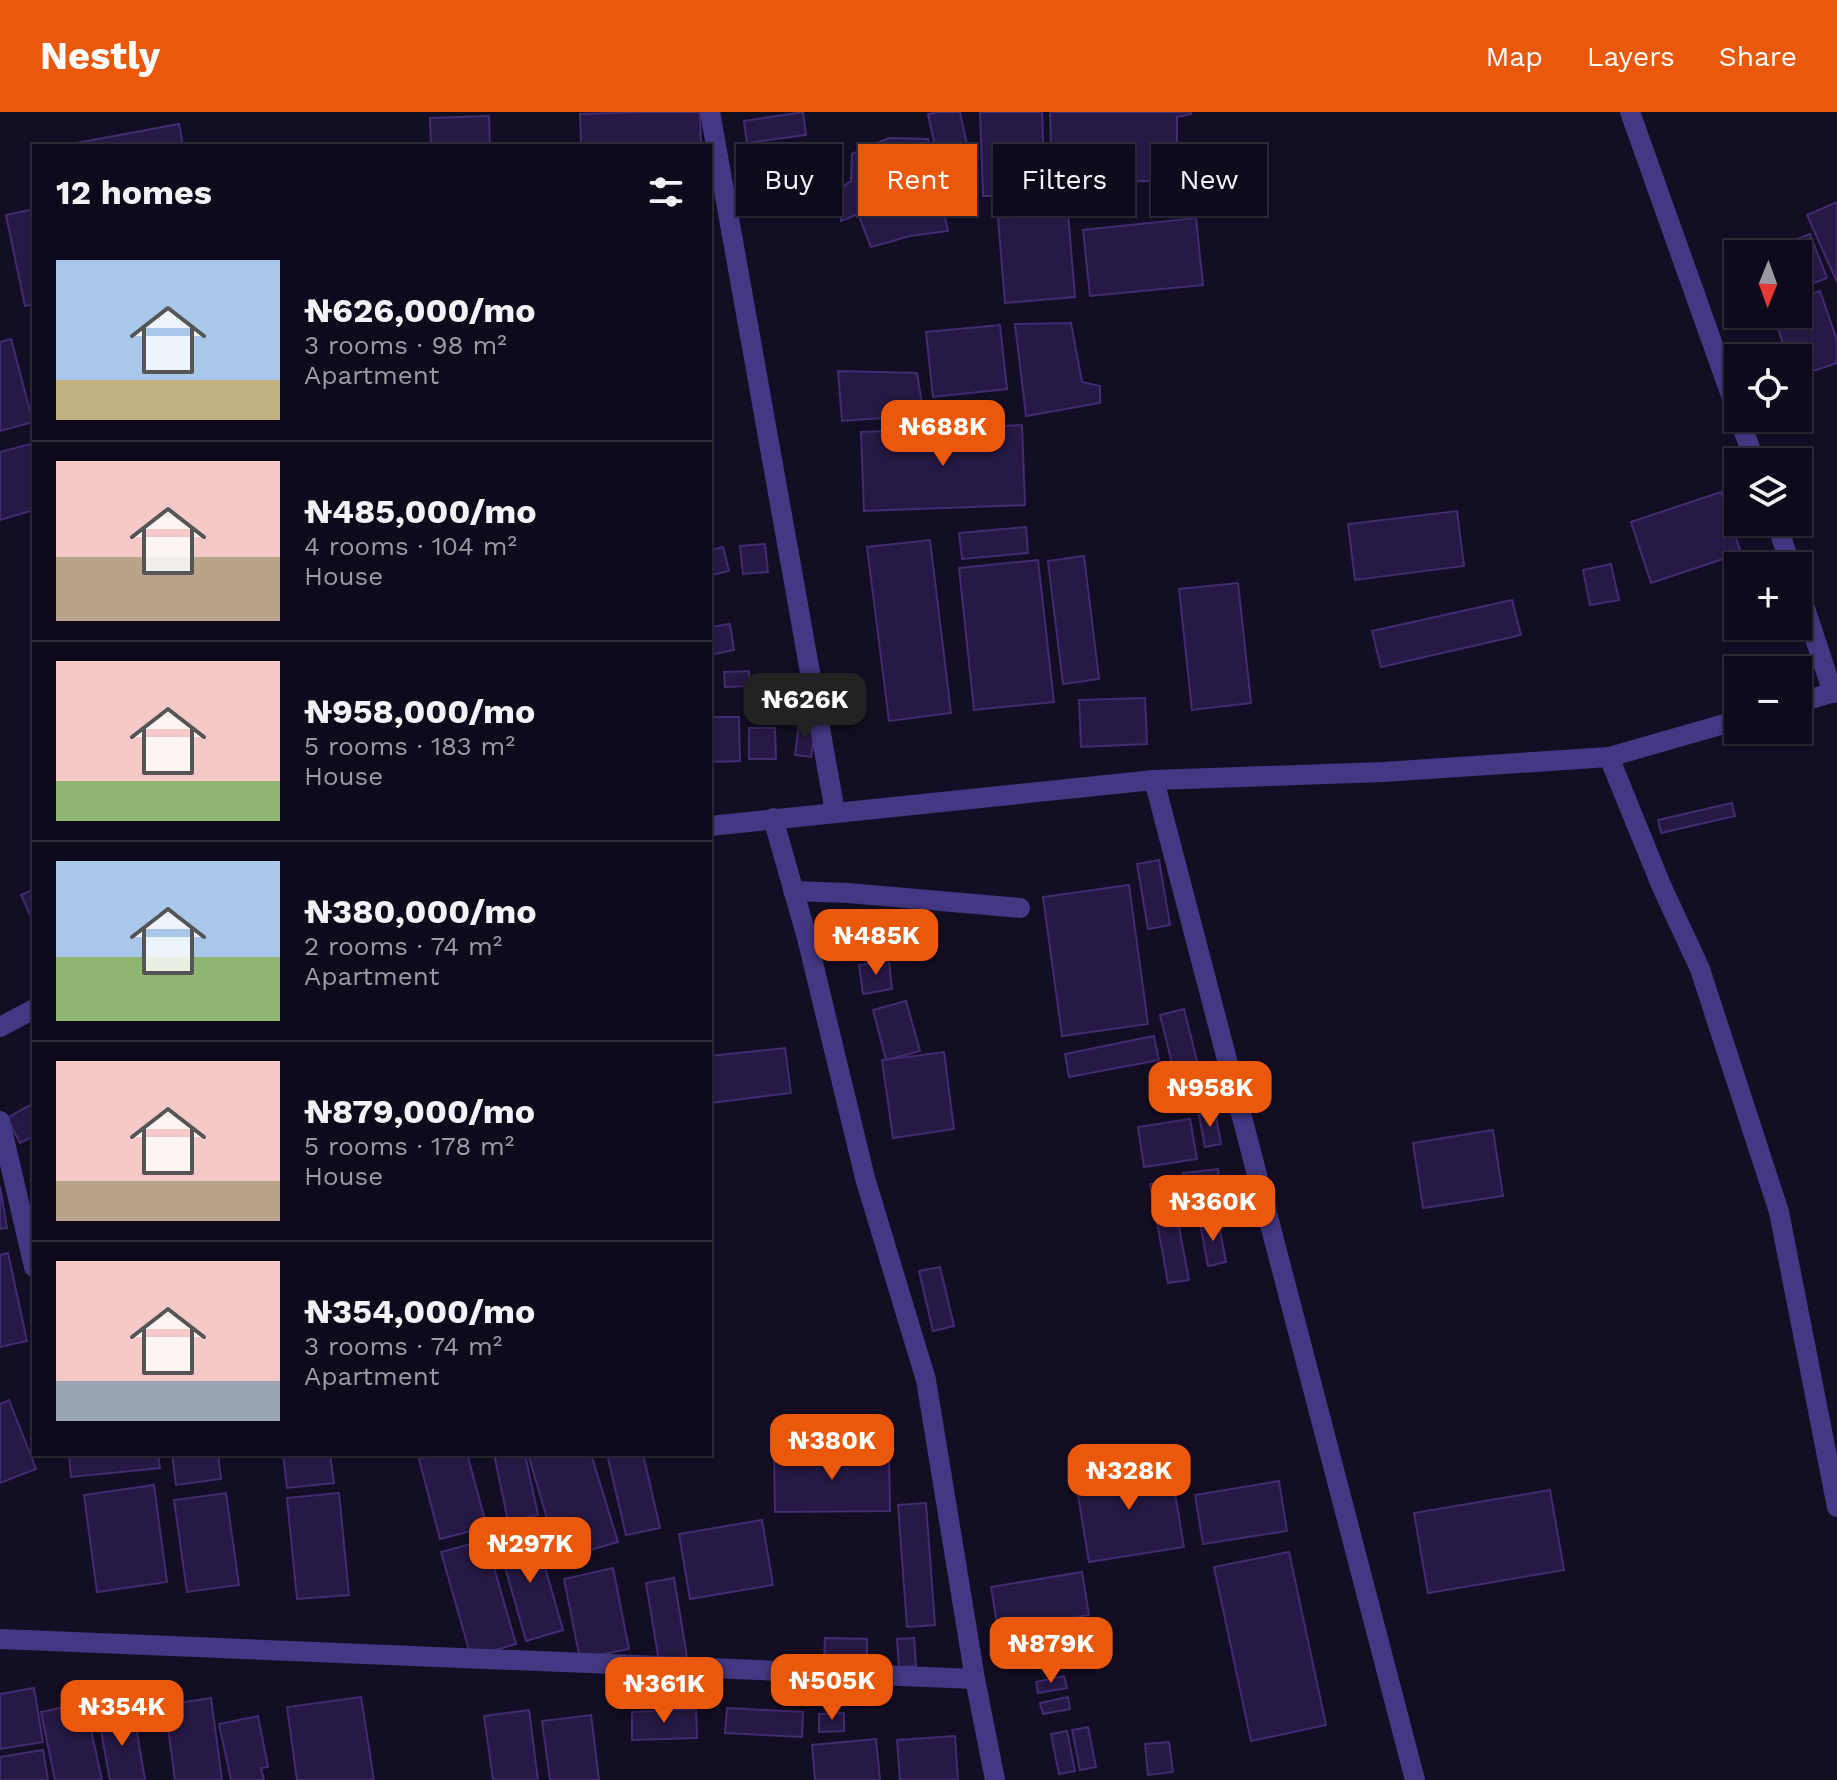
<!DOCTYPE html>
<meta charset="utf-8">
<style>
body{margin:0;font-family:"Work Sans",sans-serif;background:#1d1828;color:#f1f3f6;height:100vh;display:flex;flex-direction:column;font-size:30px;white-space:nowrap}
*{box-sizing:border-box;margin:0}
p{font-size:26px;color:#9b9aa3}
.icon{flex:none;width:44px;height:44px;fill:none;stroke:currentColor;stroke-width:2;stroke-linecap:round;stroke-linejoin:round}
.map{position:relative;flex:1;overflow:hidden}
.drawer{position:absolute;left:32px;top:32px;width:680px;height:1312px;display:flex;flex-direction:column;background:#0f0a1b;border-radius:0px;box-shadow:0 2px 6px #0004,0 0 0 2px #2f2b3a}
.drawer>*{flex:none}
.hud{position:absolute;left:736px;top:32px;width:760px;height:72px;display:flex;gap:16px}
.needle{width:52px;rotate:181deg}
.fabs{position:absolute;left:1724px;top:128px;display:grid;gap:16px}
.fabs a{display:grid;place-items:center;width:88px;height:88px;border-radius:0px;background:#0f0a1b;box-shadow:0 2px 6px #0004,0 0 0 2px #2f2b3a;font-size:40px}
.price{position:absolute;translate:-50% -68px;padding:0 18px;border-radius:16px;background:#ea580c;color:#fff;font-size:26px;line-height:52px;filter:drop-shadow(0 2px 4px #0008)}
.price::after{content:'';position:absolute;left:50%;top:48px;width:24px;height:18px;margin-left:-12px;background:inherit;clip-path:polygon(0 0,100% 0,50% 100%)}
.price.selected{background:#222;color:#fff}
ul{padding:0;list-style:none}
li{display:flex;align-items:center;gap:24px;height:200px;padding:0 24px}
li+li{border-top:2px solid #2f2b3a}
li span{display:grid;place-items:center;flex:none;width:224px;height:160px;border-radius:0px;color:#555}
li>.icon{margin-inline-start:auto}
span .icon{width:96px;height:96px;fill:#fffc;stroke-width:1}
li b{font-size:34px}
h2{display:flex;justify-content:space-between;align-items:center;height:96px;padding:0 24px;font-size:34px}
.pill{padding:0 28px;border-radius:0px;background:#0f0a1b;box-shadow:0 2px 6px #0004,0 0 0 2px #2f2b3a;font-size:28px;line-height:72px}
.pill.selected{background:#ea580c;color:#fff}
header{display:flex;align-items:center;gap:48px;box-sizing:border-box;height:112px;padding:0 40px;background:#ea580c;color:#fff}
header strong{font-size:38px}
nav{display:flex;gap:44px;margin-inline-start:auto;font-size:28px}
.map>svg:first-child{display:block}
.building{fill:#271945;stroke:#412b71;stroke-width:2}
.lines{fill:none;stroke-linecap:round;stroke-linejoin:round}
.street{stroke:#433883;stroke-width:20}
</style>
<header>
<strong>Nestly</strong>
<nav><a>Map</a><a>Layers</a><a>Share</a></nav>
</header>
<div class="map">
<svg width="1837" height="1668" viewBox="0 0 1837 1668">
<rect width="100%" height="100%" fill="#140e24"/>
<!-- building -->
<g class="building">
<path d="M645 0H700L701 34H581L580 2Z"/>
<path d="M803 0 806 23 747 31 744 9Z"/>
<path d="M938 0H960L971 52 940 58 928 2Z"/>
<path d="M980 0H1042L1045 83 983 84Z"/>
<path d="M1050 0H1191V2L1177 5V34L1161 37 1158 69H1052Z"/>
<path d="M489 4 490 34H431L430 6Z"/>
<path d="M179 12 183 34H60Z"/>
<path d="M889 26 928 27 948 119 910 124 871 135 858 102 841 109 838 78 851 69 852 42Z"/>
<path d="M828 58 833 88 769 100 763 69Z"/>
<path d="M1837 90V170L1807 103Z"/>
<path d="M34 97V192L25 194 6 103Z"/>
<path d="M1068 101 1075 185 1005 191 998 106Z"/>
<path d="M1196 106 1203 173 1090 184 1083 118Z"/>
<path d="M1810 122 1827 166 1798 177V142H1758Z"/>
<path d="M1820 179 1837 228V251L1798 264V246H1788L1773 202H1798V186Z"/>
<path d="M1071 211 1082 270 1100 274V291L1026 304 1015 212Z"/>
<path d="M1000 213 1007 277 933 285 926 220Z"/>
<path d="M11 227 33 310 0 319V230Z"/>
<path d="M838 259 917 261 924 303 842 309Z"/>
<path d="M1022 313 1025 393 864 399 861 320Z"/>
<path d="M34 331V398L0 408V340Z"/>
<path d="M1721 380 1741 441 1651 471 1631 410Z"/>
<path d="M1457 399 1464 454 1355 468 1348 412Z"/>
<path d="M1026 415 1028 441 962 447 959 421Z"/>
<path d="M930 428 951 601 889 609 867 435Z"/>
<path d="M765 432 768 460 743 462 740 434Z"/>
<path d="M723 435 729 459 712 463 710 438Z"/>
<path d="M1084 444 1099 567 1063 572 1048 449Z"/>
<path d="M1038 448 1054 590 974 598 959 456Z"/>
<path d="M1611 452 1619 488 1590 493 1583 458Z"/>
<path d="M1238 471 1251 591 1192 598 1179 477Z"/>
<path d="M1512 488 1521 523 1381 555 1372 519Z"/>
<path d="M730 512 734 538 710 543V515Z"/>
<path d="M749 559 750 574 725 575 724 560Z"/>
<path d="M1145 586 1147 632 1081 635 1079 588Z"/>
<path d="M710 605H739L740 649 710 650Z"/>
<path d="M799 613 816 615 811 645 795 643Z"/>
<path d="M749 616H775L776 647H749Z"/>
<path d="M1732 691 1735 704 1661 721 1658 708Z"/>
<path d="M1159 748 1170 813 1148 817 1137 752Z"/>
<path d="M1129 773 1148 912 1062 924 1043 785Z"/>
<path d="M34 777V804L31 805 21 783Z"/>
<path d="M889 849 892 877 863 882 859 853Z"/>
<path d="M906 889 920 939 886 948 873 898Z"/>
<path d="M1184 897 1203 973 1179 979 1160 903Z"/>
<path d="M1154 924 1159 948 1069 965 1065 942Z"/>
<path d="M785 936 791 981 710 991V944Z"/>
<path d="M944 940 954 1017 893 1026 882 948Z"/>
<path d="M34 991V1024L20 1031 7 1006Z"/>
<path d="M1215 999 1221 1032 1205 1035 1199 1003Z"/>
<path d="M1190 1007 1197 1047 1144 1055 1138 1015Z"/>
<path d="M1493 1018 1503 1084 1423 1096 1413 1031Z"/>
<path d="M1218 1057 1222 1088 1187 1093 1183 1061Z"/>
<path d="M1170 1068 1189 1168 1168 1171 1150 1072Z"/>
<path d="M0 1074 7 1116 0 1117Z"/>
<path d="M1218 1108 1226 1150 1208 1154 1200 1112Z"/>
<path d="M8 1141 27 1229 0 1235V1143Z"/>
<path d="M940 1155 954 1214 933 1219 919 1159Z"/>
<path d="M9 1288 36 1357 0 1371V1292Z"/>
<path d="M889 1340 890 1399 775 1400 774 1341Z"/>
<path d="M69 1342H158L160 1356 71 1365Z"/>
<path d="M172 1342H218L221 1367 176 1373Z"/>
<path d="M283 1342H330L334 1371 287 1376Z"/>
<path d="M437 1342H467L487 1415 440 1427 419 1347Z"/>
<path d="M494 1342H525L538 1403 508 1409Z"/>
<path d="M528 1342H591L618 1430 559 1447Z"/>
<path d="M607 1342H643L660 1416 626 1423Z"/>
<path d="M1170 1351 1184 1435 1089 1450 1075 1365Z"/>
<path d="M1279 1369 1287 1419 1203 1432 1195 1383Z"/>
<path d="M154 1373 167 1470 97 1480 84 1383Z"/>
<path d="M1550 1378 1564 1458 1428 1481 1414 1401Z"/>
<path d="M226 1381 239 1473 187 1480 174 1388Z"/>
<path d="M339 1381 349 1483 297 1487 287 1386Z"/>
<path d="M926 1391 935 1513 907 1515 898 1393Z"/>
<path d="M762 1408 773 1473 690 1487 679 1422Z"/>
<path d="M534 1417 563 1518 526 1529 497 1427Z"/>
<path d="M486 1428 516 1532 471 1545 441 1440Z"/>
<path d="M1289 1440 1326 1613 1251 1629 1214 1455Z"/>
<path d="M613 1456 629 1537 580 1547 564 1467Z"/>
<path d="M1082 1460 1089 1503 998 1518 991 1475Z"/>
<path d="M674 1466 687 1545 659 1549 646 1471Z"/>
<path d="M1095 1508 1099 1528 1022 1544 1018 1523Z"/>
<path d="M825 1526 867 1527V1552H824Z"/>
<path d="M914 1526 916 1554 899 1555 897 1527Z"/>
<path d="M1011 1526 1015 1544 998 1548 994 1530Z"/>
<path d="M1064 1564 1067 1576 1038 1581 1036 1570Z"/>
<path d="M34 1576 43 1630 0 1637V1582Z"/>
<path d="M361 1585 374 1668H297L287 1595Z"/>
<path d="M1068 1585 1070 1597 1043 1602 1040 1591Z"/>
<path d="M211 1586 222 1668H175L165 1593Z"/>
<path d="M85 1591 102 1668H55L41 1600Z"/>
<path d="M727 1596 803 1600 802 1625 725 1621Z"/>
<path d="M696 1597 697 1626 632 1628V1600Z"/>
<path d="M529 1598 538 1668H493L484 1604Z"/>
<path d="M844 1601V1619L819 1620V1602Z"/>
<path d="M134 1602 145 1668H110L99 1608Z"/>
<path d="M591 1603 599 1668H550L542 1609Z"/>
<path d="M258 1604 268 1655 261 1656 264 1668H231L219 1612Z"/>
<path d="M1088 1615 1096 1655 1080 1658 1072 1618Z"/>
<path d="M1067 1619 1075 1659 1059 1662 1051 1622Z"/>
<path d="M955 1624 958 1668H900L897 1628Z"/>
<path d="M876 1627 880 1668H815L812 1633Z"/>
<path d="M1169 1630 1173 1660 1148 1663 1145 1632Z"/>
<path d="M43 1638 48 1668H0V1645Z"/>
</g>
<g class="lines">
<!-- street -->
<g class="street">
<path d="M710 0 835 700"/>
<path d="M1630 0 1738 303"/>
<path d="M1739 306 1755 350"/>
<path d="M1776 410 1791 454"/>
<path d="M1798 475 1833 581"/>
<path d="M1798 591 1837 579"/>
<path d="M1609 645 1661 773 1700 857 1779 1100 1837 1395"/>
<path d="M1154 668 1415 1668"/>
<path d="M710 714 1154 668 1383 660 1609 645 1738 608"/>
<path d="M793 779 848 781 1020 796"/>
<path d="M0 915 34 897"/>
<path d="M0 1009 34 1155"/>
<path d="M0 1527 975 1567 926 1268 865 1066 807 826 773 706"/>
<path d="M975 1567 995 1668"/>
</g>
</g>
</svg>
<div class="fabs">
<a><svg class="needle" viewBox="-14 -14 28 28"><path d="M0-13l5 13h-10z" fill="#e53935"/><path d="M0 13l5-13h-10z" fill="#9b9aa3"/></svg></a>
<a><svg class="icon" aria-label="locate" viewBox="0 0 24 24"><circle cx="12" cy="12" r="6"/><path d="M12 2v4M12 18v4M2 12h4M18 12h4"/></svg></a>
<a><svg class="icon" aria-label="layers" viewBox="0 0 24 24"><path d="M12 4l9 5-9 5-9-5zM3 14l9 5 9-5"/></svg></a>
<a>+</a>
<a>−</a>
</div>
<b class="price" style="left:943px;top:356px">₦688K</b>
<b class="price selected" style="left:805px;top:629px">₦626K</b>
<b class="price" style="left:876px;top:865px">₦485K</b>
<b class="price" style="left:1210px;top:1017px">₦958K</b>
<b class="price" style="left:1213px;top:1131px">₦360K</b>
<b class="price" style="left:832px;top:1370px">₦380K</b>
<b class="price" style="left:1129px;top:1400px">₦328K</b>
<b class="price" style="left:530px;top:1473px">₦297K</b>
<b class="price" style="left:1051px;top:1573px">₦879K</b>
<b class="price" style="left:832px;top:1610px">₦505K</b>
<b class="price" style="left:664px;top:1613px">₦361K</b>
<b class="price" style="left:122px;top:1636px">₦354K</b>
<div class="hud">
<a class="pill">Buy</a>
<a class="pill selected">Rent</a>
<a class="pill">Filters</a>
<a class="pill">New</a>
</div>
<section class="drawer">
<h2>12 homes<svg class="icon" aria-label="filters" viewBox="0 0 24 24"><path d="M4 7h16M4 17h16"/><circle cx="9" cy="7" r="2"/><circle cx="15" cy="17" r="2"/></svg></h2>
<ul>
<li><span style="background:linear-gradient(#a9c7e8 75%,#c2b280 0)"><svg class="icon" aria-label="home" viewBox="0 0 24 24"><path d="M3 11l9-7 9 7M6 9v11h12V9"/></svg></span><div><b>₦626,000/mo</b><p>3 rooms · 98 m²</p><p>Apartment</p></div></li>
<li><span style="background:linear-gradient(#f6c9c9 60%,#b9a48a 0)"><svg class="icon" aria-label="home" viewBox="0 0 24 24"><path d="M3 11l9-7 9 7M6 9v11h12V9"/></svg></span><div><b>₦485,000/mo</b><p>4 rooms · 104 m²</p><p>House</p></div></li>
<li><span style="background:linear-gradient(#f6c9c9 75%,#8fb573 0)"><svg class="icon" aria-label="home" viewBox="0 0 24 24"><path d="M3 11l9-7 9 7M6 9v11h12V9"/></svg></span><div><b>₦958,000/mo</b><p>5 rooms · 183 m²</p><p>House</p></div></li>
<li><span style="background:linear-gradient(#a9c7e8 60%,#8fb573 0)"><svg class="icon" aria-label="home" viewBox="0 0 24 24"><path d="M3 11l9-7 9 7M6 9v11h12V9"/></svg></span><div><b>₦380,000/mo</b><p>2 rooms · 74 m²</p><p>Apartment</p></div></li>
<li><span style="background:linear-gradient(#f6c9c9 75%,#b9a48a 0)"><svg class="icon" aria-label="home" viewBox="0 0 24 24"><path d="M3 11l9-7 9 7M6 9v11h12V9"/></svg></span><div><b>₦879,000/mo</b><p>5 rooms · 178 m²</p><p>House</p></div></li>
<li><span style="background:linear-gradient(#f6c9c9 75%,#9aa5b1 0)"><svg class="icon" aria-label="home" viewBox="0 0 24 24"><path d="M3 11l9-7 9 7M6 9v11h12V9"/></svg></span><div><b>₦354,000/mo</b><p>3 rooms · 74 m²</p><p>Apartment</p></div></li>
</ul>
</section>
</div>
